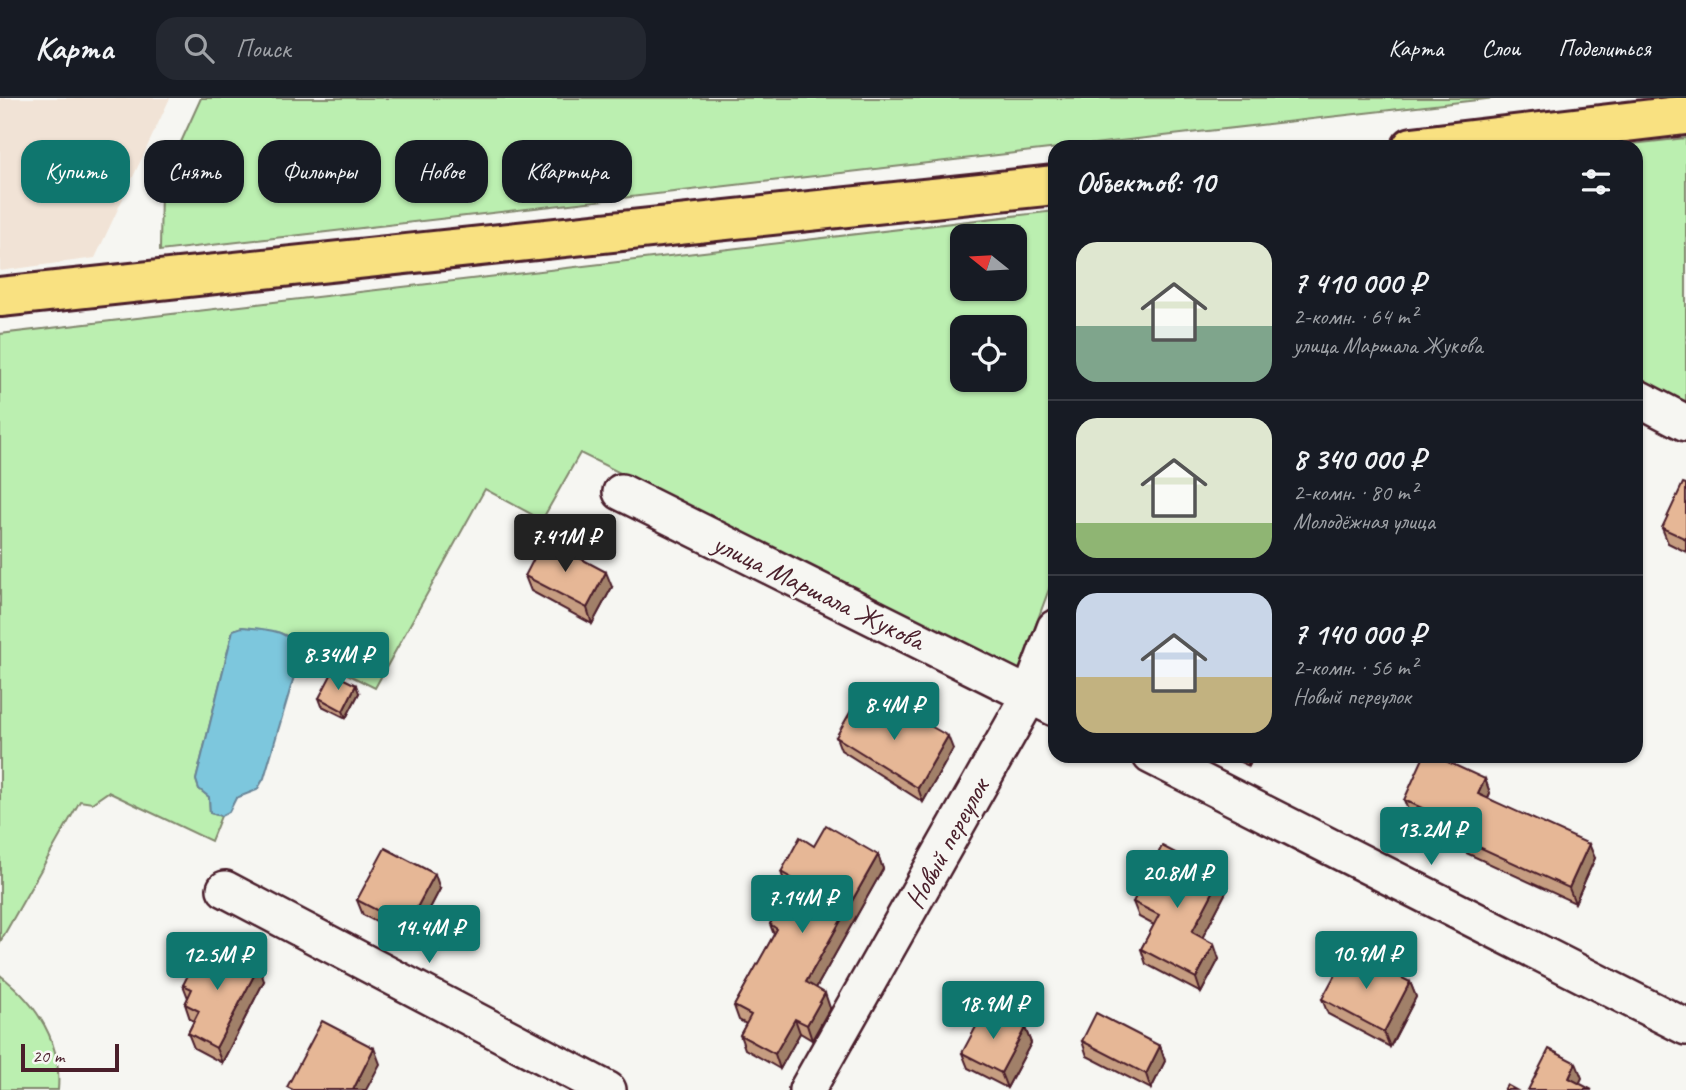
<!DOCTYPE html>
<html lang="ru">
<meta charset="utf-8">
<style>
body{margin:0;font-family:Caveat,sans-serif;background:#242831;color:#f1f3f6;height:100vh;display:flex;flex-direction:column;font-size:26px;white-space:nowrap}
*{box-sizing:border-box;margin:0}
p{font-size:23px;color:#9ea1a6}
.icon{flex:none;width:38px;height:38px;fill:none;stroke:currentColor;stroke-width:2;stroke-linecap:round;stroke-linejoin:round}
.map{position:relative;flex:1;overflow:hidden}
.side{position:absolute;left:1048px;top:42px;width:595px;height:623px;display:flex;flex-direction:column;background:#171b24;border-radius:21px;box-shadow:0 2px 5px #0004}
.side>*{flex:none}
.guide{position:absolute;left:21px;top:42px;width:665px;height:63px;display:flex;gap:14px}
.needle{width:46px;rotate:288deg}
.buttons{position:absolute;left:950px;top:126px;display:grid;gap:14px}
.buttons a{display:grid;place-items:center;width:77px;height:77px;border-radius:14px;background:#171b24;box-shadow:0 2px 5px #0004;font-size:35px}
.scale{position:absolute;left:21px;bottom:18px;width:98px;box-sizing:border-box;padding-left:7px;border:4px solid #4a1f2b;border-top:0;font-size:19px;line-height:24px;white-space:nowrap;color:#4a1f2b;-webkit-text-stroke:5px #f6f6f2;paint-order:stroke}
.price{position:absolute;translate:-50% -60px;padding:0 16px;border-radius:7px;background:#0f766e;color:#fff;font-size:23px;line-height:46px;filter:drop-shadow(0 2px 4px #0008)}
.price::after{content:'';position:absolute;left:50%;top:42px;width:21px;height:16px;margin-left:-10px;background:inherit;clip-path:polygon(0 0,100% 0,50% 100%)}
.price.active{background:#222;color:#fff}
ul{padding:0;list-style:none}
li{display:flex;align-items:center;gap:21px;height:175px;padding:0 28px}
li+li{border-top:2px solid #363941}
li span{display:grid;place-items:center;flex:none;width:196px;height:140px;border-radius:21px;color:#555}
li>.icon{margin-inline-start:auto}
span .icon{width:84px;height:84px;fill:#fffc;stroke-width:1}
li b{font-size:30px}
h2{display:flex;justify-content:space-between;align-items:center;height:84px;padding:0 28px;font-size:30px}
.tag{padding:0 24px;border-radius:21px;background:#171b24;box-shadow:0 2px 5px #0004;font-size:24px;line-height:63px}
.tag.active{background:#0f766e;color:#fff}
header{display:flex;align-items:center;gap:42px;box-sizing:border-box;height:98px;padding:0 35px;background:#171b24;border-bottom:2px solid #363941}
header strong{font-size:33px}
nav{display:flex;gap:38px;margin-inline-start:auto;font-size:24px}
.search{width:490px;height:63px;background:#242831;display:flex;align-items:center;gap:18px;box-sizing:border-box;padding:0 24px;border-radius:21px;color:#9ea1a6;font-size:26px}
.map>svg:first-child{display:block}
.built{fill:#f1e3d6}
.green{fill:#bbefb0;stroke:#82876e;stroke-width:2;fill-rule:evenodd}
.water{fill:#7dc7dd;stroke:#698496;stroke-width:2}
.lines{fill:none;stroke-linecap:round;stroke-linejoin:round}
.minor-casing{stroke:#4a1f2b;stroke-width:40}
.major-casing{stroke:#4a1f2b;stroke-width:44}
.minor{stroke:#f6f6f2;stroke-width:35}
.major{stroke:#f9e181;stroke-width:38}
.wall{fill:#c69d81;stroke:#4a1f2b;stroke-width:2}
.shaded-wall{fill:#a18069;stroke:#4a1f2b;stroke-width:2}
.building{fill:#e6b796;stroke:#4a1f2b;stroke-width:2}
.labels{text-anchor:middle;stroke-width:5;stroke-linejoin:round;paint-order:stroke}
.street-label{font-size:28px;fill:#4a1f2b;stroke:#f6f6f2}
</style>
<header>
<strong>Карта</strong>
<div class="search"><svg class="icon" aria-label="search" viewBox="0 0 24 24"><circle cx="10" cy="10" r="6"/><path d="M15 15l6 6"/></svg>Поиск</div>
<nav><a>Карта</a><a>Слои</a><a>Поделиться</a></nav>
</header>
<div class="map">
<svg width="1686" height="992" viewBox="0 0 1686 992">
<rect width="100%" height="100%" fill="#f6f6f2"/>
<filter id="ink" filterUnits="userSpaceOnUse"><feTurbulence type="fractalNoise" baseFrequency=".0143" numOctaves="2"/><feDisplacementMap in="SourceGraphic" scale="14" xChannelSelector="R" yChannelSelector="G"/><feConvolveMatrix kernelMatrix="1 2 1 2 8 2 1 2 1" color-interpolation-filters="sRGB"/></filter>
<g filter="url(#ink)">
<!-- built -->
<path class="built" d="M0 0H170L95 160 0 173Z"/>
<!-- green -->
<g class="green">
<path d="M201 0H1495L160 153 161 88Z"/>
<path d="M1686 40V306L1636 281V49H1605Z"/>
<path d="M1055 113V475L1019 572 580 355 542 422 485 391 375 590 299 552 292 540 280 535 242 529 233 532 196 682 199 691 209 699 210 715 221 718 211 743 108 694 92 705 80 703 0 844V236ZM962 138H1015V191H962ZM962 229H1015V282H962Z"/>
<path d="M0 877C37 906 62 944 58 992H0Z"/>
</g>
<!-- water -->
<path class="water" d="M242 529C268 531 301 532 298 565L264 680 257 692 236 700 229 714 221 718 210 715 209 699 199 691 196 682 233 532Z"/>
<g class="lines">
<defs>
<g id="minor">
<path d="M1636 299 1686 325"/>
<path d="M621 394 1055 610"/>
<path d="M1151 658 1686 929"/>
<path d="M225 791 608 992"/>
<path d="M807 992 1030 597 1055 530"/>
</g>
<g id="major">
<path d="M1412 49 1686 17"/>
<path d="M0 199 1055 87"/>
</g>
</defs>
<!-- minor casing -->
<use href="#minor" class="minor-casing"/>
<!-- major casing -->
<use href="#major" class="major-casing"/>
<!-- minor -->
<use href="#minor" class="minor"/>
<!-- major -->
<use href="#major" class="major"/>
</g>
<!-- wall -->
<g class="wall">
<path d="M1686 386V454L1668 445 1662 430Z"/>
<path d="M525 478 612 489 592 526 531 493Z"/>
<path d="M359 595 346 620 322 608 319 600Z"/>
<path d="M836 639 953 651 923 704 841 652Z"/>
<path d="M1227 658H1254L1249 668Z"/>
<path d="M1485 681 1490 695 1488 700 1595 760 1575 805 1449 747 1444 732 1410 717 1404 702Z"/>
<path d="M814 748 878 757 883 771 816 890 830 910 812 942 800 935 780 971 745 951 740 937 746 926 739 922 734 908 774 837 770 826 790 790 786 788 781 774Z"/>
<path d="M1221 779 1226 794 1202 840 1219 861 1201 895 1146 866 1141 851 1154 827 1139 819 1133 804Z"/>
<path d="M440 791 413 843 363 817 357 802Z"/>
<path d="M208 862 264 883 222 965 194 950 188 935 194 923 190 921 185 906 188 900 183 887Z"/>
<path d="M1410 884 1416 899 1390 949 1328 916 1322 901Z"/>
<path d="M1025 930 1031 945 1007 990 968 970 962 955Z"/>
<path d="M1082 943 1160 948 1165 963 1151 991 1087 958Z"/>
</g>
<!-- shaded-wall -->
<g class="shaded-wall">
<path d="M606 474 612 489 592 526 587 510Z"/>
<path d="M356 587 359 595 346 620 343 613Z"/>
<path d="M948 638 953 651 923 704 918 690Z"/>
<path d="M1246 658H1254L1249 668Z"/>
<path d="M1485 681 1490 695 1483 710 1478 696Z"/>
<path d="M1589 746 1595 760 1575 805 1569 790Z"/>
<path d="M878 757 883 771 811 899 806 884Z"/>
<path d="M435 776 440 791 413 843 407 828Z"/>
<path d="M1221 779 1226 794 1197 850 1192 834Z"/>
<path d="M1214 846 1219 861 1201 895 1196 880Z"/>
<path d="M259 868 264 883 222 965 216 950Z"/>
<path d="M1410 884 1416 899 1390 949 1384 934Z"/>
<path d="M825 895 830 910 812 942 807 927Z"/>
<path d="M795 921 800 935 780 971 775 956Z"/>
<path d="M1025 930 1031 945 1007 990 1001 975Z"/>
<path d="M1160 948 1165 963 1151 991 1146 976Z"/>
<path d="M374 950 380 966 366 992H353Z"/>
<path d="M1576 965 1582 980 1576 992 1569 980Z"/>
</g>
<!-- building -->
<g class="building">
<path d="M1683 385 1686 386V441L1662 430Z"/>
<path d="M544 441 606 474 587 510 525 478Z"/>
<path d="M332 575 356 587 343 613 319 600Z"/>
<path d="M856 604 896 627 904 613 948 638 918 690 836 639Z"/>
<path d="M1424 658H1435L1485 681 1478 696 1589 746 1569 790 1444 733 1449 722 1404 702Z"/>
<path d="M826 727 878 757 806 884 825 895 807 927 795 921 775 956 740 937 751 917 734 908 777 831 770 826 795 782 781 774 800 739 814 748Z"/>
<path d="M1162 748 1221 779 1192 834 1214 846 1196 880 1141 851 1159 817 1133 804Z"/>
<path d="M385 750 435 776 407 828 357 802Z"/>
<path d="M216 846 259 868 216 950 188 935 199 913 185 906 192 891 183 887 198 857 208 862Z"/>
<path d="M1348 852 1410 884 1384 934 1322 901Z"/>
<path d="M986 910 1025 930 1001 975 962 955Z"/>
<path d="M1096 915 1160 948 1146 976 1082 943Z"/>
<path d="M322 923 374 950 353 992H293L287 989Z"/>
<path d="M1549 951 1576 965 1569 980 1592 992H1528Z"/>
<path d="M1507 987 1516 992H1504Z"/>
</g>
</g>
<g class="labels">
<!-- street labels -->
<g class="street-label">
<text transform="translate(819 493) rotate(26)" y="10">улица Маршала Жукова</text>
<text transform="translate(946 745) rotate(-61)" y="10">Новый переулок</text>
</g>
</g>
</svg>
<div class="buttons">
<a><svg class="needle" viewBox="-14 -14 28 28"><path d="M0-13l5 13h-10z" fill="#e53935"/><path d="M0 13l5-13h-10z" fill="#9ea1a6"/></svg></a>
<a><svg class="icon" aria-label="locate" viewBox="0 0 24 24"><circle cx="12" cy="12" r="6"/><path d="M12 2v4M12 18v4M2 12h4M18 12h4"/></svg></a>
</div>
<div class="scale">20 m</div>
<b class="price active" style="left:565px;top:476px">7.41M ₽</b>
<b class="price" style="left:338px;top:594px">8.34M ₽</b>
<b class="price" style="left:894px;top:644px">8.4M ₽</b>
<b class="price" style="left:1431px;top:769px">13.2M ₽</b>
<b class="price" style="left:1177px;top:812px">20.8M ₽</b>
<b class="price" style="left:802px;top:837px">7.14M ₽</b>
<b class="price" style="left:429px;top:867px">14.4M ₽</b>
<b class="price" style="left:1366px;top:893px">10.9M ₽</b>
<b class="price" style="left:217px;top:894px">12.5M ₽</b>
<b class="price" style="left:993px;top:943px">18.9M ₽</b>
<div class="guide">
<a class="tag active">Купить</a>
<a class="tag">Снять</a>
<a class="tag">Фильтры</a>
<a class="tag">Новое</a>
<a class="tag">Квартира</a>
</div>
<section class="side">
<h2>Объектов: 10<svg class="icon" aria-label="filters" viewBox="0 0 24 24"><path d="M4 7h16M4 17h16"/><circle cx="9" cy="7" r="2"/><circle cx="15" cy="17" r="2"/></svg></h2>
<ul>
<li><span style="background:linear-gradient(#dfe7d0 60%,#7fa58c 0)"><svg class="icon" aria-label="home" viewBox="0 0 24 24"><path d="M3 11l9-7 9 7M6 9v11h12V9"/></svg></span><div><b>7 410 000 ₽</b><p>2-комн. · 64 m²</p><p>улица Маршала Жукова</p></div></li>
<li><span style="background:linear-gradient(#dfe7d0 75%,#8fb573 0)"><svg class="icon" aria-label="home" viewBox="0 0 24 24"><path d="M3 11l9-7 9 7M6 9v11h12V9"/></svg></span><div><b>8 340 000 ₽</b><p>2-комн. · 80 m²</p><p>Молодёжная улица</p></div></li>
<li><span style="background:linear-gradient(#c9d6e8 60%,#c2b280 0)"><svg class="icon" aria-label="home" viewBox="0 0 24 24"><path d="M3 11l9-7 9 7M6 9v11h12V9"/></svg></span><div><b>7 140 000 ₽</b><p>2-комн. · 56 m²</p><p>Новый переулок</p></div></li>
</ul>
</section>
</div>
